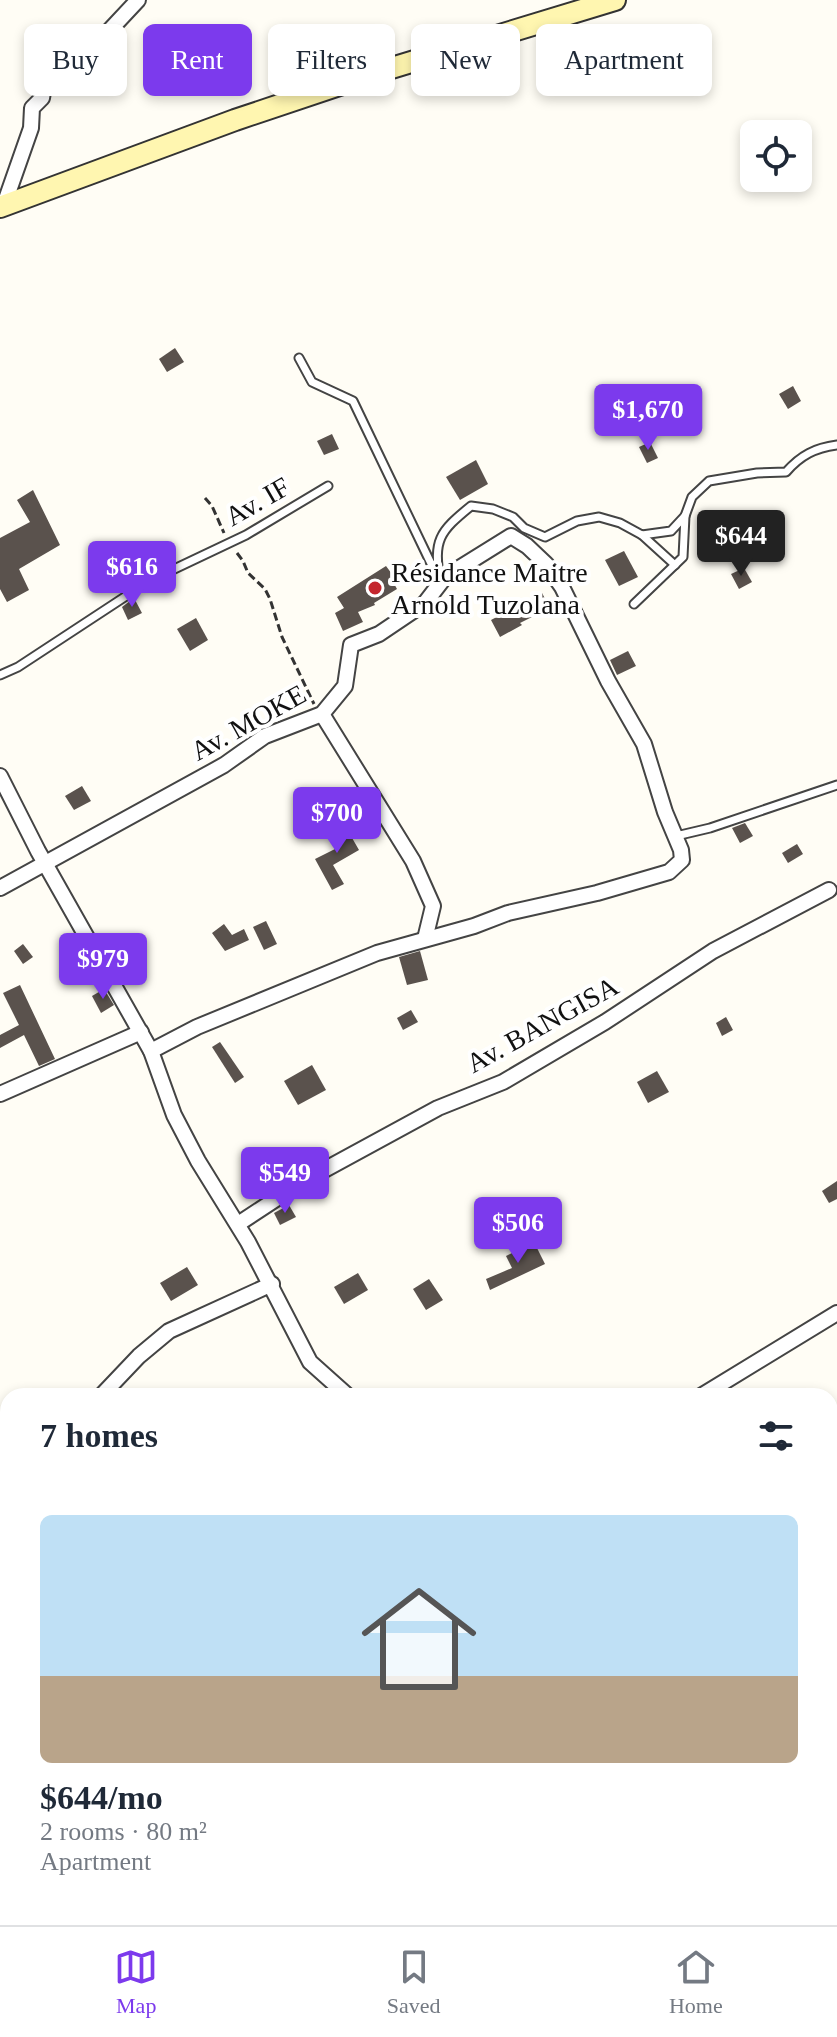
<!DOCTYPE html>
<meta charset="utf-8">
<style>
body{margin:0;font-family:Georgia,serif;background:#f6f6f7;color:#1f2937;height:100vh;display:flex;flex-direction:column;font-size:30px;white-space:nowrap}
*{box-sizing:border-box;margin:0}
p{font-size:26px;color:#747a83}
.icon{flex:none;width:44px;height:44px;fill:none;stroke:currentColor;stroke-width:2;stroke-linecap:round;stroke-linejoin:round}
.map{position:relative;flex:1;overflow:hidden}
.drawer{position:absolute;left:0px;top:1388px;width:838px;height:538px;display:flex;flex-direction:column;background:#fff;border-radius:24px 24px 0 0;box-shadow:0 4px 12px #0003}
.drawer>*{flex:none}
.banner{position:absolute;left:24px;top:24px;width:790px;height:72px;display:flex;gap:16px}
.fabs{position:absolute;left:740px;top:120px;display:grid;gap:16px}
.fabs a{display:grid;place-items:center;width:72px;height:72px;border-radius:12px;background:#fff;box-shadow:0 4px 12px #0003;font-size:40px}
.price{position:absolute;translate:-50% -68px;padding:0 18px;border-radius:8px;background:#7c3aed;color:#fff;font-size:26px;line-height:52px;filter:drop-shadow(0 2px 4px #0008)}
.price::after{content:'';position:absolute;left:50%;top:48px;width:24px;height:18px;margin-left:-12px;background:inherit;clip-path:polygon(0 0,100% 0,50% 100%)}
.price.active{background:#222;color:#fff}
ul{padding:0;list-style:none}
li{display:grid;align-content:center;gap:16px;height:424px;padding:0 40px}
li+li{border-top:2px solid #e0e1e3}
li span{display:grid;place-items:center;height:248px;border-radius:12px;color:#555}
li>.icon{margin-inline-start:auto}
span .icon{width:144px;height:144px;fill:#fffc;stroke-width:1}
li b{font-size:34px}
h2{display:flex;justify-content:space-between;align-items:center;height:96px;padding:0 40px;font-size:34px}
.pill{padding:0 28px;border-radius:12px;background:#fff;box-shadow:0 4px 12px #0003;font-size:28px;line-height:72px}
.pill.active{background:#7c3aed;color:#fff}
.menu{display:flex;justify-content:space-around;align-items:center;height:112px;border-top:2px solid #e0e1e3;background:#fff;font-size:22px;color:#747a83}
.menu a{display:grid;justify-items:center;gap:4px}
.menu .active{color:#7c3aed}
.map>svg:first-child{display:block}
.building{fill:#5a524d}
.lines{fill:none;stroke-linecap:round;stroke-linejoin:round}
.lane-casing{stroke:#444;stroke-width:11}
.street-casing{stroke:#444;stroke-width:18}
.secondary-casing{stroke:#333;stroke-width:24}
.path{stroke:#333;stroke-width:3;stroke-dasharray:8 4;stroke-linecap:butt}
.lane{stroke:#fff;stroke-width:7}
.street{stroke:#fff;stroke-width:14}
.secondary{stroke:#fff6b0;stroke-width:20}
.poi-dot{fill:#c4262e;stroke:#fff;stroke-width:3}
.labels{text-anchor:middle;stroke-width:8;stroke-linejoin:round;paint-order:stroke}
.street-label{font-size:28px;fill:#111;stroke:#fff}
.poi-label{font-size:28px;fill:#111;stroke:#fff;text-anchor:start}
</style>
<div class="map">
<svg width="837" height="1925" viewBox="0 0 837 1925">
<rect width="100%" height="100%" fill="#fffdf5"/>
<!-- building -->
<g class="building">
<path d="M175 348 184 362 167 372 159 359Z"/>
<path d="M793 386 801 401 788 409 779 394Z"/>
<path d="M332 434 339 449 324 455 317 441Z"/>
<path d="M650 442 658 458 647 463 639 447Z"/>
<path d="M476 460 488 484 460 500 446 477Z"/>
<path d="M33 490 60 545 19 569 29 590 7 602 0 589V538L30 522 17 500Z"/>
<path d="M624 551 638 577 619 586 605 560Z"/>
<path d="M386 566 395 578 392 580 397 589 374 603 375 605 358 612 363 622 343 631 335 613 344 608 337 597Z"/>
<path d="M744 568 752 582 739 589 731 574Z"/>
<path d="M542 593 550 608 520 623 522 625 500 637 491 620Z"/>
<path d="M134 598 142 613 128 620 122 607Z"/>
<path d="M196 618 208 640 190 651 177 629Z"/>
<path d="M628 651 636 666 617 675 610 660Z"/>
<path d="M82 786 91 801 74 810 65 796Z"/>
<path d="M745 823 753 836 740 843 732 828Z"/>
<path d="M344 824 359 850 333 865 344 884 332 890 315 859 335 849 326 834Z"/>
<path d="M797 844 803 854 788 863 782 853Z"/>
<path d="M266 921 277 944 264 950 253 927Z"/>
<path d="M224 924 232 935 244 929 249 940 225 951 212 933Z"/>
<path d="M23 944 33 957 23 964 14 951Z"/>
<path d="M420 951 428 980 407 985 399 957Z"/>
<path d="M20 985 55 1059 39 1066 24 1035 0 1048V1035L19 1025 3 993Z"/>
<path d="M104 989 114 1005 101 1013 92 996Z"/>
<path d="M411 1010 418 1022 403 1030 397 1018Z"/>
<path d="M726 1017 733 1030 722 1036 716 1023Z"/>
<path d="M220 1042 244 1077 235 1083 212 1047Z"/>
<path d="M312 1065 326 1090 298 1105 284 1081Z"/>
<path d="M657 1071 669 1092 648 1103 637 1082Z"/>
<path d="M296 1152 305 1165 284 1178 276 1165Z"/>
<path d="M837 1181V1199L829 1203 822 1191Z"/>
<path d="M289 1205 296 1217 280 1225 274 1213Z"/>
<path d="M534 1242 545 1264 490 1290 486 1279 512 1268 506 1256Z"/>
<path d="M187 1267 198 1285 171 1301 160 1283Z"/>
<path d="M358 1273 368 1290 344 1304 334 1287Z"/>
<path d="M429 1279 443 1300 426 1310 413 1289Z"/>
</g>
<g class="lines">
<defs>
<g id="lane">
<path d="M299 358 312 382 353 401 436 574"/>
<path d="M642 535 675 565"/>
<path d="M440 581C433 540 439 532 471 506L493 509 513 517 524 528 545 537 577 521 599 517 620 523 642 535 671 531 685 516 692 497 709 481 757 473 786 472C801 455 815 448 837 445"/>
<path d="M634 604 683 557 685 516"/>
<path d="M0 675 18 667 149 581 246 535 328 486"/>
<path d="M676 836 710 828 837 785"/>
</g>
<g id="street">
<path d="M4 205 31 128 32 108 42 98 46 75 109 31 138 0"/>
<path d="M322 714 413 861 433 906 425 939"/>
<path d="M0 776 38 851 151 1051 174 1115 198 1161 248 1242 310 1362 348 1396"/>
<path d="M0 888 224 765 265 736 322 714 345 686 351 645 379 634 425 603 445 577 511 536 527 546 546 564 562 587 608 681 644 744 665 812 681 850 682 860 669 872 597 893 508 913 474 926 377 953 197 1027 151 1051"/>
<path d="M0 1094 141 1032"/>
<path d="M238 1224 302 1182 438 1108 503 1082 605 1022 713 951 829 890"/>
<path d="M101 1396 139 1356 169 1331 272 1284"/>
<path d="M701 1396 837 1313"/>
<path d="M0 1451 8 1447"/>
<path d="M0 1686 8 1683"/>
<path d="M0 1800 8 1797"/>
<path d="M0 1909 10 1925"/>
<path d="M637 1918 641 1925"/>
<path d="M452 1925 487 1918"/>
</g>
<path id="secondary" d="M0 207 235 120 375 73 615 0"/>
</defs>
<!-- lane casing -->
<use href="#lane" class="lane-casing"/>
<!-- street casing -->
<use href="#street" class="street-casing"/>
<!-- secondary casing -->
<use href="#secondary" class="secondary-casing"/>
<!-- path -->
<g class="path">
<path d="M205 498 212 506 224 533"/>
<path d="M237 553 243 561 248 573 265 589 270 599 282 637 314 704"/>
</g>
<!-- lane -->
<use href="#lane" class="lane"/>
<!-- street -->
<use href="#street" class="street"/>
<!-- secondary -->
<use href="#secondary" class="secondary"/>
</g>
<!-- markers -->
<circle class="poi-dot" cx="375" cy="588" r="8"/>
<g class="labels">
<!-- street labels -->
<g class="street-label">
<text transform="translate(257 501) rotate(-30)" y="10">Av. IF</text>
<text transform="translate(248 722) rotate(-29)" y="10">Av. MOKE</text>
<text transform="translate(542 1024) rotate(-29)" y="10">Av. BANGISA</text>
</g>
<!-- poi labels -->
<g class="poi-label">
<text x="391" y="582">Résidance Maitre<tspan x="391" dy="32">Arnold Tuzolana</tspan></text>
</g>
</g>
</svg>
<div class="fabs">
<a><svg class="icon" aria-label="locate" viewBox="0 0 24 24"><circle cx="12" cy="12" r="6"/><path d="M12 2v4M12 18v4M2 12h4M18 12h4"/></svg></a>
</div>
<b class="price" style="left:648px;top:452px">$1,670</b>
<b class="price active" style="left:741px;top:578px">$644</b>
<b class="price" style="left:132px;top:609px">$616</b>
<b class="price" style="left:337px;top:855px">$700</b>
<b class="price" style="left:103px;top:1001px">$979</b>
<b class="price" style="left:285px;top:1215px">$549</b>
<b class="price" style="left:518px;top:1265px">$506</b>
<div class="banner">
<a class="pill">Buy</a>
<a class="pill active">Rent</a>
<a class="pill">Filters</a>
<a class="pill">New</a>
<a class="pill">Apartment</a>
</div>
<section class="drawer">
<h2>7 homes<svg class="icon" aria-label="filters" viewBox="0 0 24 24"><path d="M4 7h16M4 17h16"/><circle cx="9" cy="7" r="2"/><circle cx="15" cy="17" r="2"/></svg></h2>
<ul>
<li><span style="background:linear-gradient(#bfe0f5 65%,#b9a48a 0)"><svg class="icon" aria-label="home" viewBox="0 0 24 24"><path d="M3 11l9-7 9 7M6 9v11h12V9"/></svg></span><div><b>$644/mo</b><p>2 rooms · 80 m²</p><p>Apartment</p></div></li>
</ul>
</section>
</div>
<nav class="menu">
<a class="active"><svg class="icon" aria-label="map" viewBox="0 0 24 24"><path d="M3 6l6-2 6 2 6-2v14l-6 2-6-2-6 2zM9 4v14M15 6v14"/></svg>Map</a>
<a><svg class="icon" aria-label="saved" viewBox="0 0 24 24"><path d="M7 4h10v16l-5-4-5 4z"/></svg>Saved</a>
<a><svg class="icon" aria-label="home" viewBox="0 0 24 24"><path d="M3 11l9-7 9 7M6 9v11h12V9"/></svg>Home</a>
</nav>
